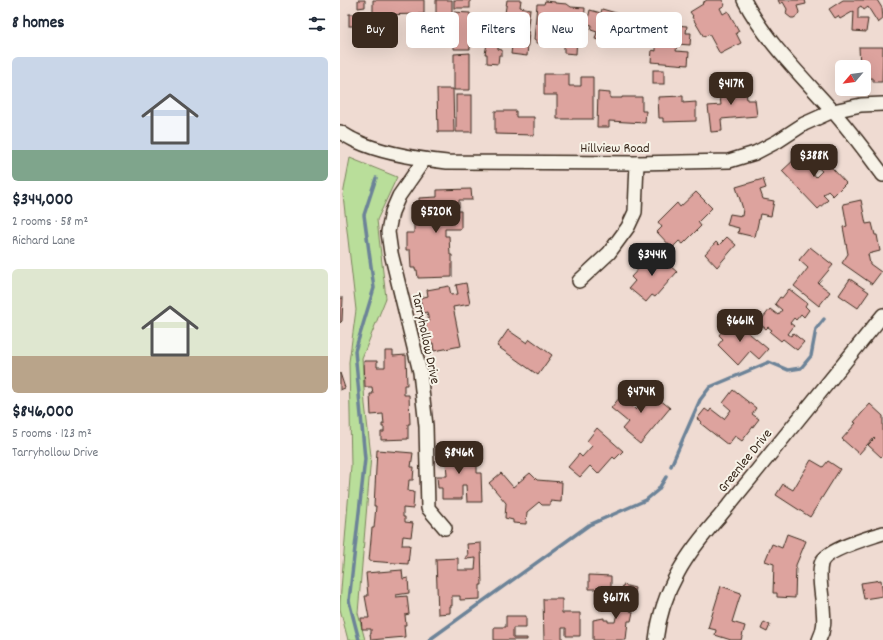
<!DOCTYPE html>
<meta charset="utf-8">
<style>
body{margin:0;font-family:Dekko,sans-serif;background:#f6f6f7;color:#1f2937;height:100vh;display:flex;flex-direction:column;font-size:15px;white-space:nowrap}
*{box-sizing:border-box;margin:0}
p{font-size:13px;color:#747a83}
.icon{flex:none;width:22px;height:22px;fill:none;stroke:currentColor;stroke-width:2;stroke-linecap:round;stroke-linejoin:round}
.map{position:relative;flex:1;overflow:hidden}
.sheet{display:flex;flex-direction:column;background:#fff;width:340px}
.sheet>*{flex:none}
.guide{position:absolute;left:12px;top:12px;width:380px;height:36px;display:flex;gap:8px}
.needle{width:26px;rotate:241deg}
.fabs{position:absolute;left:495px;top:60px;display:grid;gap:8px}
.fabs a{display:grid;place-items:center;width:36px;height:36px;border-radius:6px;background:#fff;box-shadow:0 4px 16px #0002;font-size:20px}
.price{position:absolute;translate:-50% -34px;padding:0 9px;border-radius:8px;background:#3b2a1e;color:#fff;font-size:13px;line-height:26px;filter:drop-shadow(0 1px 2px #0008)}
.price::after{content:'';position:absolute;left:50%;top:24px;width:12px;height:9px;margin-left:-6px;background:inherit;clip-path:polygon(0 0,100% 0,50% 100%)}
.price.on{background:#222;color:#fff}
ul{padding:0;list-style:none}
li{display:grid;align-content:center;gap:8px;height:212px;padding:0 12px}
li span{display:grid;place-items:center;height:124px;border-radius:6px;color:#555}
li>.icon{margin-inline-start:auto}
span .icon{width:72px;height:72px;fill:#fffc;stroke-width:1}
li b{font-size:17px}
h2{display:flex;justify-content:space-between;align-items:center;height:48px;padding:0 12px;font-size:17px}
.tag{padding:0 14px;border-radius:6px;background:#fff;box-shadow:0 4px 16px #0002;font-size:14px;line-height:36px}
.tag.on{background:#3b2a1e;color:#fff}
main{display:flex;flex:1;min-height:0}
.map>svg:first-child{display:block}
.green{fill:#b9de9a;stroke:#7a845c}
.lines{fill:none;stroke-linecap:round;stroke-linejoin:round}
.stream{stroke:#6c8398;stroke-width:3.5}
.building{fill:#dda39e;stroke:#3b2a1e;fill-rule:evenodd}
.minor-casing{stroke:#3b2a1e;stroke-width:16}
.minor{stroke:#f7f3e8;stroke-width:13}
.labels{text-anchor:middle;stroke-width:4;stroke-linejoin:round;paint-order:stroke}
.street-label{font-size:14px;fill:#3b2a1e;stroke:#f7f3e8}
</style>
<main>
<section class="sheet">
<h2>8 homes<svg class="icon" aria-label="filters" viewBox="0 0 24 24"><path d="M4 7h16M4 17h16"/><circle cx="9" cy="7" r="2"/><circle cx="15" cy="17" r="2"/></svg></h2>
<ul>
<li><span style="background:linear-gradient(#c9d6e8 75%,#7fa58c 0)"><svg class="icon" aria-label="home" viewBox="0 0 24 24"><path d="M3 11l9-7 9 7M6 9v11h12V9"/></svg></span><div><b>$344,000</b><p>2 rooms · 58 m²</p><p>Richard Lane</p></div></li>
<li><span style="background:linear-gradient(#dfe7d0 70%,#b9a48a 0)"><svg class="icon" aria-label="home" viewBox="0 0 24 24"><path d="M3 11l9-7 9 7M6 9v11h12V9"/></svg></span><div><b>$846,000</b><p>5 rooms · 123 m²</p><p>Tarryhollow Drive</p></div></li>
</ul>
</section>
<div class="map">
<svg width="543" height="640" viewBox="0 0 543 640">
<rect width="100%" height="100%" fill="#efdbd2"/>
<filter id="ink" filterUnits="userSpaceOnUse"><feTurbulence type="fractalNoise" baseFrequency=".025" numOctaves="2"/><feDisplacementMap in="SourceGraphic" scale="8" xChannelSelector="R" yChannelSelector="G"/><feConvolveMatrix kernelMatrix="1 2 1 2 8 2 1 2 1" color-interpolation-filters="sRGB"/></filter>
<g filter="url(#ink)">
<!-- green -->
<path class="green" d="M10 158 57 177 37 220 46 298 22 358 25 404 31 456 18 613 25 640H8L0 609V602L11 466 9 362 16 310 3 195Z"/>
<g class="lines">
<!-- stream -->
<g class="stream">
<path d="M331 466 360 400 370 387 429 362 448 370 461 368 471 356 476 329 484 319"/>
<path d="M19 640 9 601 25 459 15 351 34 288 24 215 36 178"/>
<path d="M89 640 249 525 306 500 318 490 326 477"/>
</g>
</g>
<!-- building -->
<g class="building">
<path d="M18 0H25V7L18 8Z"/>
<path d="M33 0H84V14L33 15Z"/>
<path d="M96 0H112V43L96 44Z"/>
<rect x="114" y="0" width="16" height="8"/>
<path d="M167 0H181L180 7 190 9 187 32H189L187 56 171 54 173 37 164 36V33L150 31 151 18 164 20Z"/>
<path d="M367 0H382L385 5 380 8 383 14 388 11 399 31 396 33 401 43 380 54 369 34 364 37 352 17 353 16 350 12 363 4 362 3Z"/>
<path d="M438 0H465L466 4 457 6 459 12 458 15 454 18H451L446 14 447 9 443 2 440 4Z"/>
<path d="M503 0H537L542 8 543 19 538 23 528 7 524 10 521 6 518 8V19H528L526 32 513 31 514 11 500 19 498 16 495 18 489 9Z"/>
<path d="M205 1 215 2V3L227 4 231 7 245 8 244 25H241L240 36H237L236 54 224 53V44L217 43V42L206 41H204V43H196V40H194L197 4H204Z"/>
<path d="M262 9 290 17 288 25 291 26 289 33 293 34 291 43 277 39 279 32 274 31 271 43 255 39 257 32 251 30 252 25 247 24 250 10 261 13Z"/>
<path d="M114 12 130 13V49H114Z"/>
<rect x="9" y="14" width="6" height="12"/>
<path d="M310 23 347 26 346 33H351L350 45 337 44 336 51 349 52 348 65 311 62 312 50 316 51V46L299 45 300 29H310Z"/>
<path d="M147 44 158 46V49L162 50V55H159L158 64 147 63V54H145Z"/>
<path d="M519 47H543L542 82H533V78L524 79V67H520Z"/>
<path d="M130 53V90H114V54Z"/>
<rect x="313" y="70" width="11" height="14"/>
<path d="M204 74H229V86H241V77H253V119H217V95H204Z"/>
<path d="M405 84 407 100H415L417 116 381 119 382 131 371 132 368 106 381 105 379 87Z"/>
<path d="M97 89H113L114 132H98Z"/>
<path d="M258 92 270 93V98H282V97H302V111H306L305 123 269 121V127H257Z"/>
<rect x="116" y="95" width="16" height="37"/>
<path d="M343 96V103L356 102V121L323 122V118H319L318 97Z"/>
<path d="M155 111H176V117H194V135L155 134Z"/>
<path d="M472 149 479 158 481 156 506 183 493 196 488 191 483 195 488 200 478 209 442 171 456 158 459 161ZM474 164 482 171 476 177 469 169Z"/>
<path d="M423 179 426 188 420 190 423 199 434 201 431 216 420 214 415 237 398 233 399 228 387 225 390 214 402 216 403 209 396 187Z"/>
<path d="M131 189 132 200H119V207H110V211H121V229H105V236H109L110 255H112V277L78 278 77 270H75V268H71L70 250H66V233H74V221H88V211H80L79 198 97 197V190Z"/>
<path d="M356 192 372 208 358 222 361 226 343 244 339 241 332 248 317 232 322 227 318 222 337 203 340 207Z"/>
<path d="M521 200 526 224 532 223 535 235H537L540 251 528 254 530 264 541 272 532 284 502 263 508 254 503 227 507 226 503 204Z"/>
<path d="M387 237 396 245 377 267 365 254 376 242 379 245Z"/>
<path d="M470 247 493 265 478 283 490 292 479 306 454 286 468 268 459 260Z"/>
<path d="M314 252 337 272 315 297 312 295 306 302 289 288 295 281 291 277Z"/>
<path d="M510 279 529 292 518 308 499 295Z"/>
<path d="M126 283 130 304 113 307 121 346 94 351 93 343H89L85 322H89L87 312 83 313 80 298 88 296 87 290 109 286 111 295 118 294 116 285Z"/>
<path d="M449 289 467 303 465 306 469 310 464 317 461 314 456 320 454 318 450 323 454 326 448 334 451 336 453 333 464 342 457 350 443 339 441 341 430 332 432 330 428 327 426 329 419 323 430 309 438 315 442 310 435 304 440 297 442 298Z"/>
<path d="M0 298H3L2 321 0 323Z"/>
<path d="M392 319 428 349 419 359 410 351 398 365 378 345 383 339 379 335Z"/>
<path d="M168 330 187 343 190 339 212 355 198 375 157 346Z"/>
<path d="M45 351H53V356L66 355 67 385H64V395H69L70 424H68V439L41 440V432H44V427H42V424H44L43 414 31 415 30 394H33L32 387H25L24 361H37V367H45Z"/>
<path d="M0 373 5 388 0 390Z"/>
<path d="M303 386 330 408 300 444 282 429 288 422 271 408 280 397 282 398 283 396 291 403 290 404 296 410 302 404 294 397Z"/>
<path d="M393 390 416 408 412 414 419 419 402 441 395 436 388 445 360 423 362 422 357 419 365 409 369 412 371 409 384 419 391 410 383 403Z"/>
<path d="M530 404 543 416V455L541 457 528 445 535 438 534 437 519 454 502 439 516 423 514 422Z"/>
<path d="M257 428 283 451 275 459 273 457 258 474 250 466 240 477 228 467 239 454 242 457 252 446 247 441Z"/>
<path d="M119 444V453L128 452V463H137V473H141L142 502H127L126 485H122V499H102V488H98L97 476H107L106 461H97V445Z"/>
<path d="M37 450 73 453 71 467H74L73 480H69L68 491 74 492 73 509 63 508V517H65V522L73 523 71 537 63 536 62 545H70L68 564 29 561 32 528H34L36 506H34Z"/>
<path d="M471 460 483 467 488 461 500 469 470 517 436 495 443 484 453 490Z"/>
<path d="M161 473 173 487 190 473 197 480 222 482 221 502 210 501V505H202L199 502 187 512 186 524 173 523V520L165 518 166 503 149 483Z"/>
<path d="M447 534 466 541 456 565 455 598 437 597V593H433L434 564 425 561 432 544 442 548Z"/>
<path d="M141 543 142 585H140V599L120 600V596H112V606H110V613L98 614 96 559 118 558V570H135L136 558 126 559V556H128L127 544Z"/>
<path d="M62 570 63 579 68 578 69 593 56 595V597L67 596 69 614 65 615 66 625H64L65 637 31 640 30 634H31V629H22L21 618H29L25 596H28L26 573Z"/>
<path d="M249 575 271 576V589H249Z"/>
<path d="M541 580 543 596 524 599 521 583Z"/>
<path d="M283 585 295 588 290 611 293 612 291 621H288L286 640H253V620L264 618V620H268V622H275Z"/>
<path d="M381 586 401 593 392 622 405 626 401 640H391L375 635 376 630 368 628Z"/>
<path d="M203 599H222V613H240V636H226V628H222V640H204Z"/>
<path d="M166 616H186V628H173V638H187V640H154V627H166Z"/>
<path d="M424 622 430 625 427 632 421 629Z"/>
</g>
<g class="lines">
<defs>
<g id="minor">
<path d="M404 0C426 42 461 75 492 110 510 131 527 153 543 175"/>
<path d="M0 132C5 135 11 139 16 141 41 153 80 159 107 162L297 163 389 161 415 153 438 141 464 124 493 111 521 105 543 104"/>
<path d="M84 160 59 196 52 212 48 232 51 253 80 372 86 426 88 508 105 528"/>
<path d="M239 281 269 253 288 227 295 212 297 163"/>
<path d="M316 640C322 589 347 553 380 516L543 315"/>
<path d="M479 640C485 628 484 620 483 607 482 595 478 576 481 564 484 550 529 538 543 533"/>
</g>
</defs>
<!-- minor casing -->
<use href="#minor" class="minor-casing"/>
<!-- minor -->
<use href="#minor" class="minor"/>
</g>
</g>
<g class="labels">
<!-- street labels -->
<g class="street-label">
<text x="275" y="152">Hillview Road</text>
<text transform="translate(87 338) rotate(78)" y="5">Tarryhollow Drive</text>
<text transform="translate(404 460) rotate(-51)" y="5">Greenlee Drive</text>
</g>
</g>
</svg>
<div class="fabs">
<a><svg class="needle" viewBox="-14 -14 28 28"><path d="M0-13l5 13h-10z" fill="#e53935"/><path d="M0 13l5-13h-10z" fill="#747a83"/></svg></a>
</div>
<b class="price" style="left:391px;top:106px">$417K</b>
<b class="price" style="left:474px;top:178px">$388K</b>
<b class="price" style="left:96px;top:234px">$520K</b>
<b class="price on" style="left:312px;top:277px">$344K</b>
<b class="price" style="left:400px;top:343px">$661K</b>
<b class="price" style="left:301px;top:414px">$474K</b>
<b class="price" style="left:119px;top:475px">$846K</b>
<b class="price" style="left:276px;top:620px">$617K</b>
<div class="guide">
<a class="tag on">Buy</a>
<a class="tag">Rent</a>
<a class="tag">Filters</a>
<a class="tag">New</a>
<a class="tag">Apartment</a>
</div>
</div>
</main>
